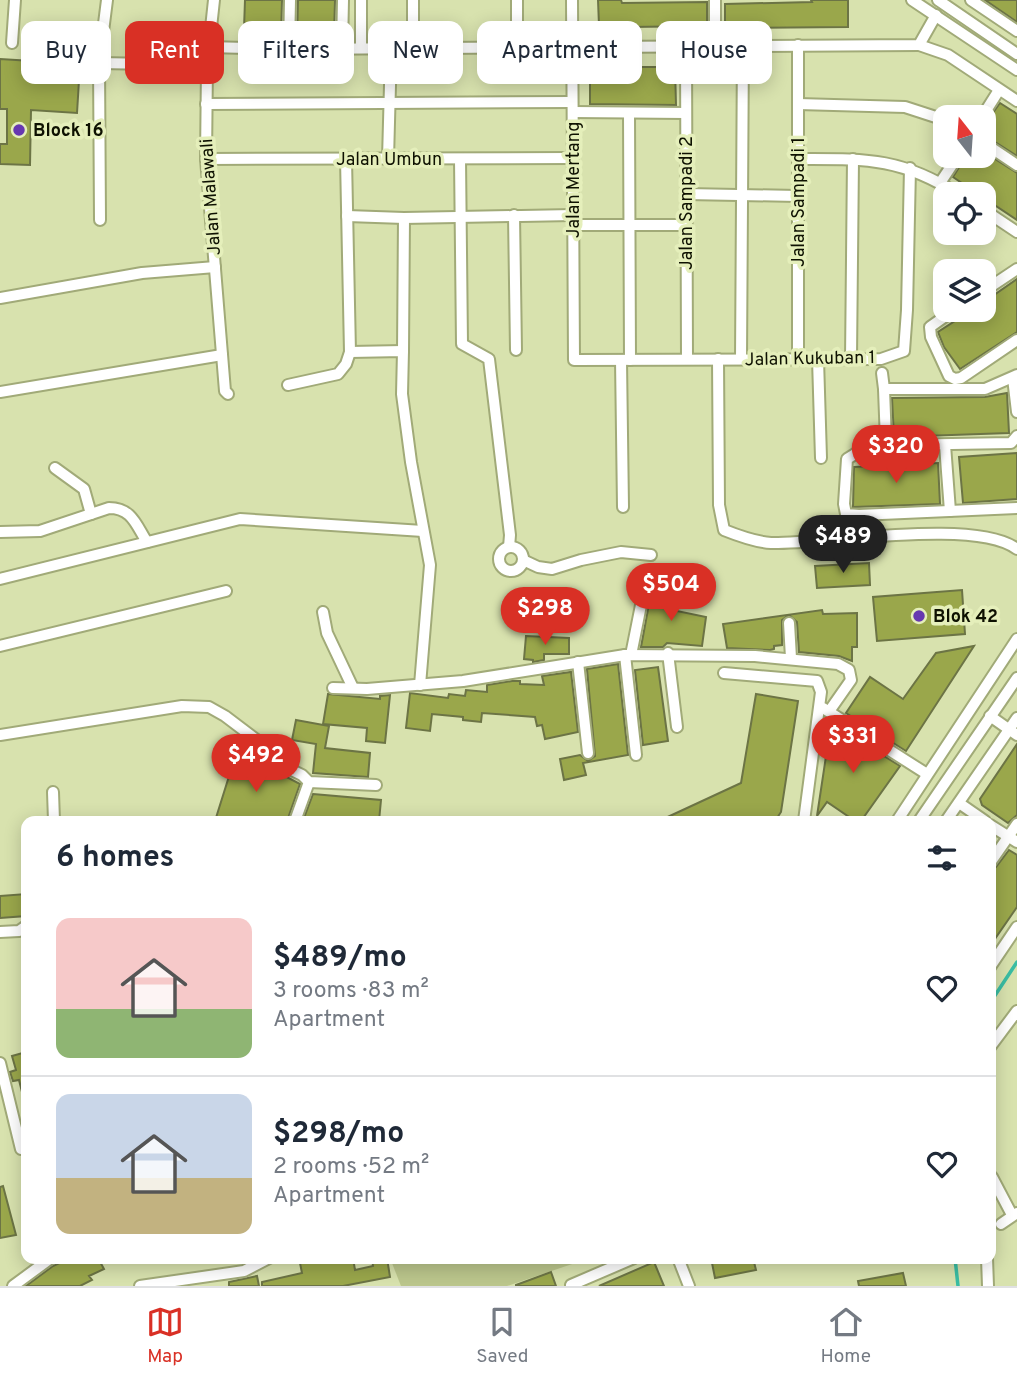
<!DOCTYPE html>
<meta charset="utf-8">
<style>
body{margin:0;font-family:Overpass,sans-serif;background:#f6f6f7;color:#1f2937;height:100vh;display:flex;flex-direction:column;font-size:26px;white-space:nowrap}
*{box-sizing:border-box;margin:0}
p{font-size:23px;color:#747a83}
.icon{flex:none;width:38px;height:38px;fill:none;stroke:currentColor;stroke-width:2;stroke-linecap:round;stroke-linejoin:round}
.map{position:relative;flex:1;overflow:hidden}
.details{position:absolute;left:21px;top:816px;width:975px;height:448px;display:flex;flex-direction:column;background:#fff;border-radius:14px;box-shadow:0 4px 18px #0003}
.details>*{flex:none}
.top-card{position:absolute;left:21px;top:21px;width:976px;height:63px;display:flex;gap:14px}
.needle{width:46px;rotate:343deg}
.tools{position:absolute;left:933px;top:105px;display:grid;gap:14px}
.tools a{display:grid;place-items:center;width:63px;height:63px;border-radius:14px;background:#fff;box-shadow:0 4px 18px #0003;font-size:35px}
.price{position:absolute;translate:-50% -60px;padding:0 16px;border-radius:24px;background:#d93025;color:#fff;font-size:23px;line-height:46px;filter:drop-shadow(0 2px 4px #0008)}
.price::after{content:'';position:absolute;left:50%;top:42px;width:21px;height:16px;margin-left:-10px;background:inherit;clip-path:polygon(0 0,100% 0,50% 100%)}
.price.selected{background:#222;color:#fff}
ul{padding:0;list-style:none}
li{display:flex;align-items:center;gap:21px;height:175px;padding:0 35px}
li+li{border-top:2px solid #e0e1e3}
li span{display:grid;place-items:center;flex:none;width:196px;height:140px;border-radius:14px;color:#555}
li>.icon{margin-inline-start:auto}
span .icon{width:84px;height:84px;fill:#fffc;stroke-width:1}
li b{font-size:30px}
h2{display:flex;justify-content:space-between;align-items:center;height:84px;padding:0 35px;font-size:30px}
.tag{padding:0 24px;border-radius:14px;background:#fff;box-shadow:0 4px 18px #0003;font-size:24px;line-height:63px}
.tag.selected{background:#d93025;color:#fff}
.tabs{display:flex;justify-content:space-around;align-items:center;height:98px;border-top:2px solid #e0e1e3;background:#fff;font-size:19px;color:#747a83}
.tabs a{display:grid;justify-items:center;gap:4px}
.tabs .selected{color:#d93025}
.map>svg:first-child{display:block}
.green{fill:#bbc68c}
.lines{fill:none;stroke-linecap:round;stroke-linejoin:round}
.stream{stroke:#3abda3;stroke-width:3.5}
.building{fill:#9aa74b;stroke:#6c7445;stroke-width:2}
.minor-casing{stroke:#a1aa78;stroke-width:14}
.minor{stroke:#fff;stroke-width:10}
.poi-dot{fill:#6738b0;stroke:#e5efbb;stroke-width:2.5}
.labels{text-anchor:middle;stroke-width:7;stroke-linejoin:round;paint-order:stroke}
.poi-label{font-size:18px;font-weight:bold;fill:#0e1101;stroke:#e5efbb;text-anchor:start}
.street-label{font-size:18px;fill:#0e1101;stroke:#e5efbb}
</style>
<div class="map">
<svg width="1017" height="1286" viewBox="0 0 1017 1286">
<rect width="100%" height="100%" fill="#d8e2ae"/>
<!-- green -->
<path class="green" d="M390 1258H590L507 1286H401Z"/>
<g class="lines">
<!-- stream -->
<g class="stream">
<path d="M990 1003 1017 962"/>
<path d="M955 1258 958 1286"/>
</g>
</g>
<!-- building -->
<g class="building">
<path d="M245 0H282L281 38H252L244 29Z"/>
<path d="M298 0H335L334 35 329 40 297 41Z"/>
<path d="M598 0H621L622 3 707 2V26L630 27V24L599 25Z"/>
<path d="M811 0H848V27L725 28V4L812 2Z"/>
<path d="M985 0H1017V22Z"/>
<path d="M0 59 80 64 77 113 31 110 30 165 0 164V144H7V109H0Z"/>
<path d="M590 67H675L676 105 590 104Z"/>
<path d="M1000 103 1017 114V156L984 135V125Z"/>
<path d="M984 152 1017 173V220L984 198V194H978L953 177 966 156H984Z"/>
<path d="M1017 279V332L960 369 944 347 938 332 972 310H984V302Z"/>
<path d="M1007 393 1009 433 894 437 892 398 985 397Z"/>
<path d="M1017 453V499L963 503 959 457Z"/>
<path d="M938 463 940 504 853 507 854 467Z"/>
<path d="M869 563 870 585 817 588 815 566Z"/>
<path d="M652 588 674 591 672 610 706 617 702 646 667 643 663 647H641Z"/>
<path d="M962 590 965 634 877 641 873 597Z"/>
<path d="M822 610 823 614 857 613V647H852V661L839 656 799 652 797 622 789 615 782 620V645L774 646V649L770 650 727 648 723 624Z"/>
<path d="M526 636 569 638V654H544V660L533 662V660L524 659Z"/>
<path d="M974 646 906 751 846 713 870 677 903 699 936 653Z"/>
<path d="M618 664 628 755 583 763 586 775 564 780 560 759 580 755 588 761 595 756 587 669Z"/>
<path d="M658 667 668 741 643 745 635 670Z"/>
<path d="M571 672 578 732 545 739 542 725 537 726 535 717 482 713 481 722 463 720V717L432 714 430 731 406 728 410 693 448 698 449 694 465 696 466 690 487 692V685L512 681H520V684L544 685 542 676Z"/>
<path d="M328 694 380 699V696L390 695 385 743 366 741 367 728 323 724Z"/>
<path d="M756 694 798 701 781 812 775 821H659L741 783Z"/>
<path d="M296 720 329 726 325 748 370 753 368 777 313 773 316 744 292 740Z"/>
<path d="M831 723 900 766 861 821H855L827 802 817 816Z"/>
<path d="M1017 744V815L1008 823 982 805 980 799Z"/>
<path d="M236 754 265 763V769L281 774 300 784 287 821H215Z"/>
<path d="M313 794 381 800 379 821 304 818Z"/>
<path d="M1009 850 1017 855V907L990 946V871L996 867Z"/>
<path d="M26 894V916L0 918V896Z"/>
<path d="M26 1052V1096H23L19 1080 13 1081 10 1072 16 1070 12 1056Z"/>
<path d="M3 1186 16 1235 0 1238V1187Z"/>
<path d="M70 1258H98L104 1269 89 1276 92 1280 80 1286H26L53 1266Z"/>
<path d="M299 1258H353L355 1270 373 1266 372 1258H387L390 1277 343 1286H262V1282L302 1273Z"/>
<path d="M711 1258H753L756 1270 715 1278Z"/>
<path d="M654 1262 664 1286H599Z"/>
<path d="M551 1272 556 1286H516V1285Z"/>
<path d="M903 1273 906 1286H859L858 1281Z"/>
<path d="M257 1276 259 1286H229V1282Z"/>
</g>
<g class="lines">
<defs>
<g id="minor">
<path d="M214 0 207 65 206 159 225 391 228 394"/>
<path d="M517 0V47"/>
<path d="M572 0 574 360 881 359 904 351 907 310 910 168"/>
<path d="M912 0 1017 70"/>
<path d="M938 0 1017 54"/>
<path d="M971 0 1017 31"/>
<path d="M12 43 15 0"/>
<path d="M798 45V359"/>
<path d="M919 45 948 55 1017 101"/>
<path d="M686 46 687 359"/>
<path d="M715 46V0"/>
<path d="M208 47 289 49 919 45 936 15"/>
<path d="M342 48 343 0"/>
<path d="M361 48V0"/>
<path d="M413 48V0"/>
<path d="M289 49 290 0"/>
<path d="M99 63 207 65"/>
<path d="M206 104 572 102"/>
<path d="M798 104 905 107 945 120"/>
<path d="M573 112 686 113"/>
<path d="M629 113 630 360"/>
<path d="M982 117 999 90"/>
<path d="M984 143 1017 165"/>
<path d="M206 159 573 158"/>
<path d="M388 159 391 48"/>
<path d="M460 159 462 344 489 359 510 535 509 547"/>
<path d="M798 159C865 159 900 157 958 194"/>
<path d="M940 183 958 156"/>
<path d="M686 194 798 196"/>
<path d="M984 210 1017 232"/>
<path d="M514 215 516 350"/>
<path d="M347 216 404 218 573 215"/>
<path d="M100 220 99 63 107 0"/>
<path d="M573 225H686"/>
<path d="M984 291 1017 269"/>
<path d="M0 298 142 273 215 267"/>
<path d="M954 310 930 327 931 337 949 376 955 379 961 378 1017 340"/>
<path d="M403 351 404 218"/>
<path d="M350 352 403 351 402 394 411 462 430 565 420 685"/>
<path d="M718 359 719 505 724 530C739 536 756 542 771 543 827 544 976 518 1017 549"/>
<path d="M741 359 743 45"/>
<path d="M818 359 821 458"/>
<path d="M851 359 853 159"/>
<path d="M621 360 623 507"/>
<path d="M882 373 884 389"/>
<path d="M1017 375 985 389H884L886 442 863 449 847 459 844 504 846 514 859 515 1017 508"/>
<path d="M1013 378 1017 412"/>
<path d="M288 385 338 374 346 364 350 352 346 159"/>
<path d="M0 392 222 355"/>
<path d="M886 442 893 445 1011 443 1017 436"/>
<path d="M945 445 950 511"/>
<path d="M55 468 84 489 91 514"/>
<path d="M0 532 40 531 109 508C132 508 136 525 147 542"/>
<circle cx="511" cy="559" r="12"/>
<path d="M523 560 538 567 552 569 581 560 621 552 651 555"/>
<path d="M0 579 240 519 423 531"/>
<path d="M323 612 327 633 353 688"/>
<path d="M789 623 791 658"/>
<path d="M0 646 226 591"/>
<path d="M668 653 677 727"/>
<path d="M625 655 636 755"/>
<path d="M631 655 646 580"/>
<path d="M578 662 588 753"/>
<path d="M724 673 817 681 821 692 804 821"/>
<path d="M333 688 367 689 463 681 625 655 755 656 838 664 849 670 851 680 830 710"/>
<path d="M823 708 927 774"/>
<path d="M990 716 1017 735"/>
<path d="M0 735 182 706 209 707 225 716 266 747 273 761 302 775 309 782 376 785"/>
<path d="M53 792 54 821"/>
<path d="M959 803 985 821"/>
<path d="M295 821 309 782"/>
<path d="M897 821 1017 639"/>
<path d="M919 821 1017 678"/>
<path d="M946 821 1017 718"/>
<path d="M990 825 1017 842"/>
<path d="M990 863 1017 824"/>
<path d="M0 932 19 931 26 926"/>
<path d="M990 967 1017 927"/>
<path d="M990 1047 1017 1011"/>
<path d="M0 1063 21 1149"/>
<path d="M992 1177 1012 1215"/>
<path d="M1001 1224 1017 1213"/>
<path d="M678 1258 689 1286"/>
<path d="M987 1258 988 1286"/>
<path d="M571 1285 634 1258"/>
<path d="M13 1286 51 1258"/>
<path d="M140 1286 244 1271 269 1258"/>
</g>
</defs>
<!-- minor casing -->
<use href="#minor" class="minor-casing"/>
<!-- minor -->
<use href="#minor" class="minor"/>
</g>
<!-- markers -->
<g class="poi-dot">
<circle cx="19" cy="130" r="7"/>
<circle cx="919" cy="616" r="7"/>
</g>
<g class="labels">
<!-- poi labels -->
<g class="poi-label">
<text x="33" y="136">Block 16</text>
<text x="933" y="622">Blok 42</text>
</g>
<!-- street labels -->
<g class="street-label">
<text x="389" y="165">Jalan Umbun</text>
<text transform="translate(573 180) rotate(-90)" y="6">Jalan Mertang</text>
<text transform="translate(210 197) rotate(-94)" y="6">Jalan Malawali</text>
<text transform="translate(798 202) rotate(-90)" y="6">Jalan Sampadi 1</text>
<text transform="translate(686 203) rotate(-90)" y="6">Jalan Sampadi 2</text>
<text transform="translate(810 358) rotate(-1)" y="6">Jalan Kukuban 1</text>
</g>
</g>
</svg>
<div class="tools">
<a><svg class="needle" viewBox="-14 -14 28 28"><path d="M0-13l5 13h-10z" fill="#e53935"/><path d="M0 13l5-13h-10z" fill="#747a83"/></svg></a>
<a><svg class="icon" aria-label="locate" viewBox="0 0 24 24"><circle cx="12" cy="12" r="6"/><path d="M12 2v4M12 18v4M2 12h4M18 12h4"/></svg></a>
<a><svg class="icon" aria-label="layers" viewBox="0 0 24 24"><path d="M12 4l9 5-9 5-9-5zM3 14l9 5 9-5"/></svg></a>
</div>
<b class="price" style="left:896px;top:485px">$320</b>
<b class="price selected" style="left:843px;top:575px">$489</b>
<b class="price" style="left:671px;top:623px">$504</b>
<b class="price" style="left:545px;top:647px">$298</b>
<b class="price" style="left:853px;top:775px">$331</b>
<b class="price" style="left:256px;top:794px">$492</b>
<div class="top-card">
<a class="tag">Buy</a>
<a class="tag selected">Rent</a>
<a class="tag">Filters</a>
<a class="tag">New</a>
<a class="tag">Apartment</a>
<a class="tag">House</a>
</div>
<section class="details">
<h2>6 homes<svg class="icon" aria-label="filters" viewBox="0 0 24 24"><path d="M4 7h16M4 17h16"/><circle cx="9" cy="7" r="2"/><circle cx="15" cy="17" r="2"/></svg></h2>
<ul>
<li><span style="background:linear-gradient(#f6c9c9 65%,#8fb573 0)"><svg class="icon" aria-label="home" viewBox="0 0 24 24"><path d="M3 11l9-7 9 7M6 9v11h12V9"/></svg></span><div><b>$489/mo</b><p>3 rooms · 83 m²</p><p>Apartment</p></div><svg class="icon" aria-label="heart" viewBox="0 0 24 24"><path d="M12 20l-8-8c-3-5 5-10 8-4 3-6 11-1 8 4z"/></svg></li>
<li><span style="background:linear-gradient(#c9d6e8 60%,#c2b280 0)"><svg class="icon" aria-label="home" viewBox="0 0 24 24"><path d="M3 11l9-7 9 7M6 9v11h12V9"/></svg></span><div><b>$298/mo</b><p>2 rooms · 52 m²</p><p>Apartment</p></div><svg class="icon" aria-label="heart" viewBox="0 0 24 24"><path d="M12 20l-8-8c-3-5 5-10 8-4 3-6 11-1 8 4z"/></svg></li>
</ul>
</section>
</div>
<nav class="tabs">
<a class="selected"><svg class="icon" aria-label="map" viewBox="0 0 24 24"><path d="M3 6l6-2 6 2 6-2v14l-6 2-6-2-6 2zM9 4v14M15 6v14"/></svg>Map</a>
<a><svg class="icon" aria-label="saved" viewBox="0 0 24 24"><path d="M7 4h10v16l-5-4-5 4z"/></svg>Saved</a>
<a><svg class="icon" aria-label="home" viewBox="0 0 24 24"><path d="M3 11l9-7 9 7M6 9v11h12V9"/></svg>Home</a>
</nav>
